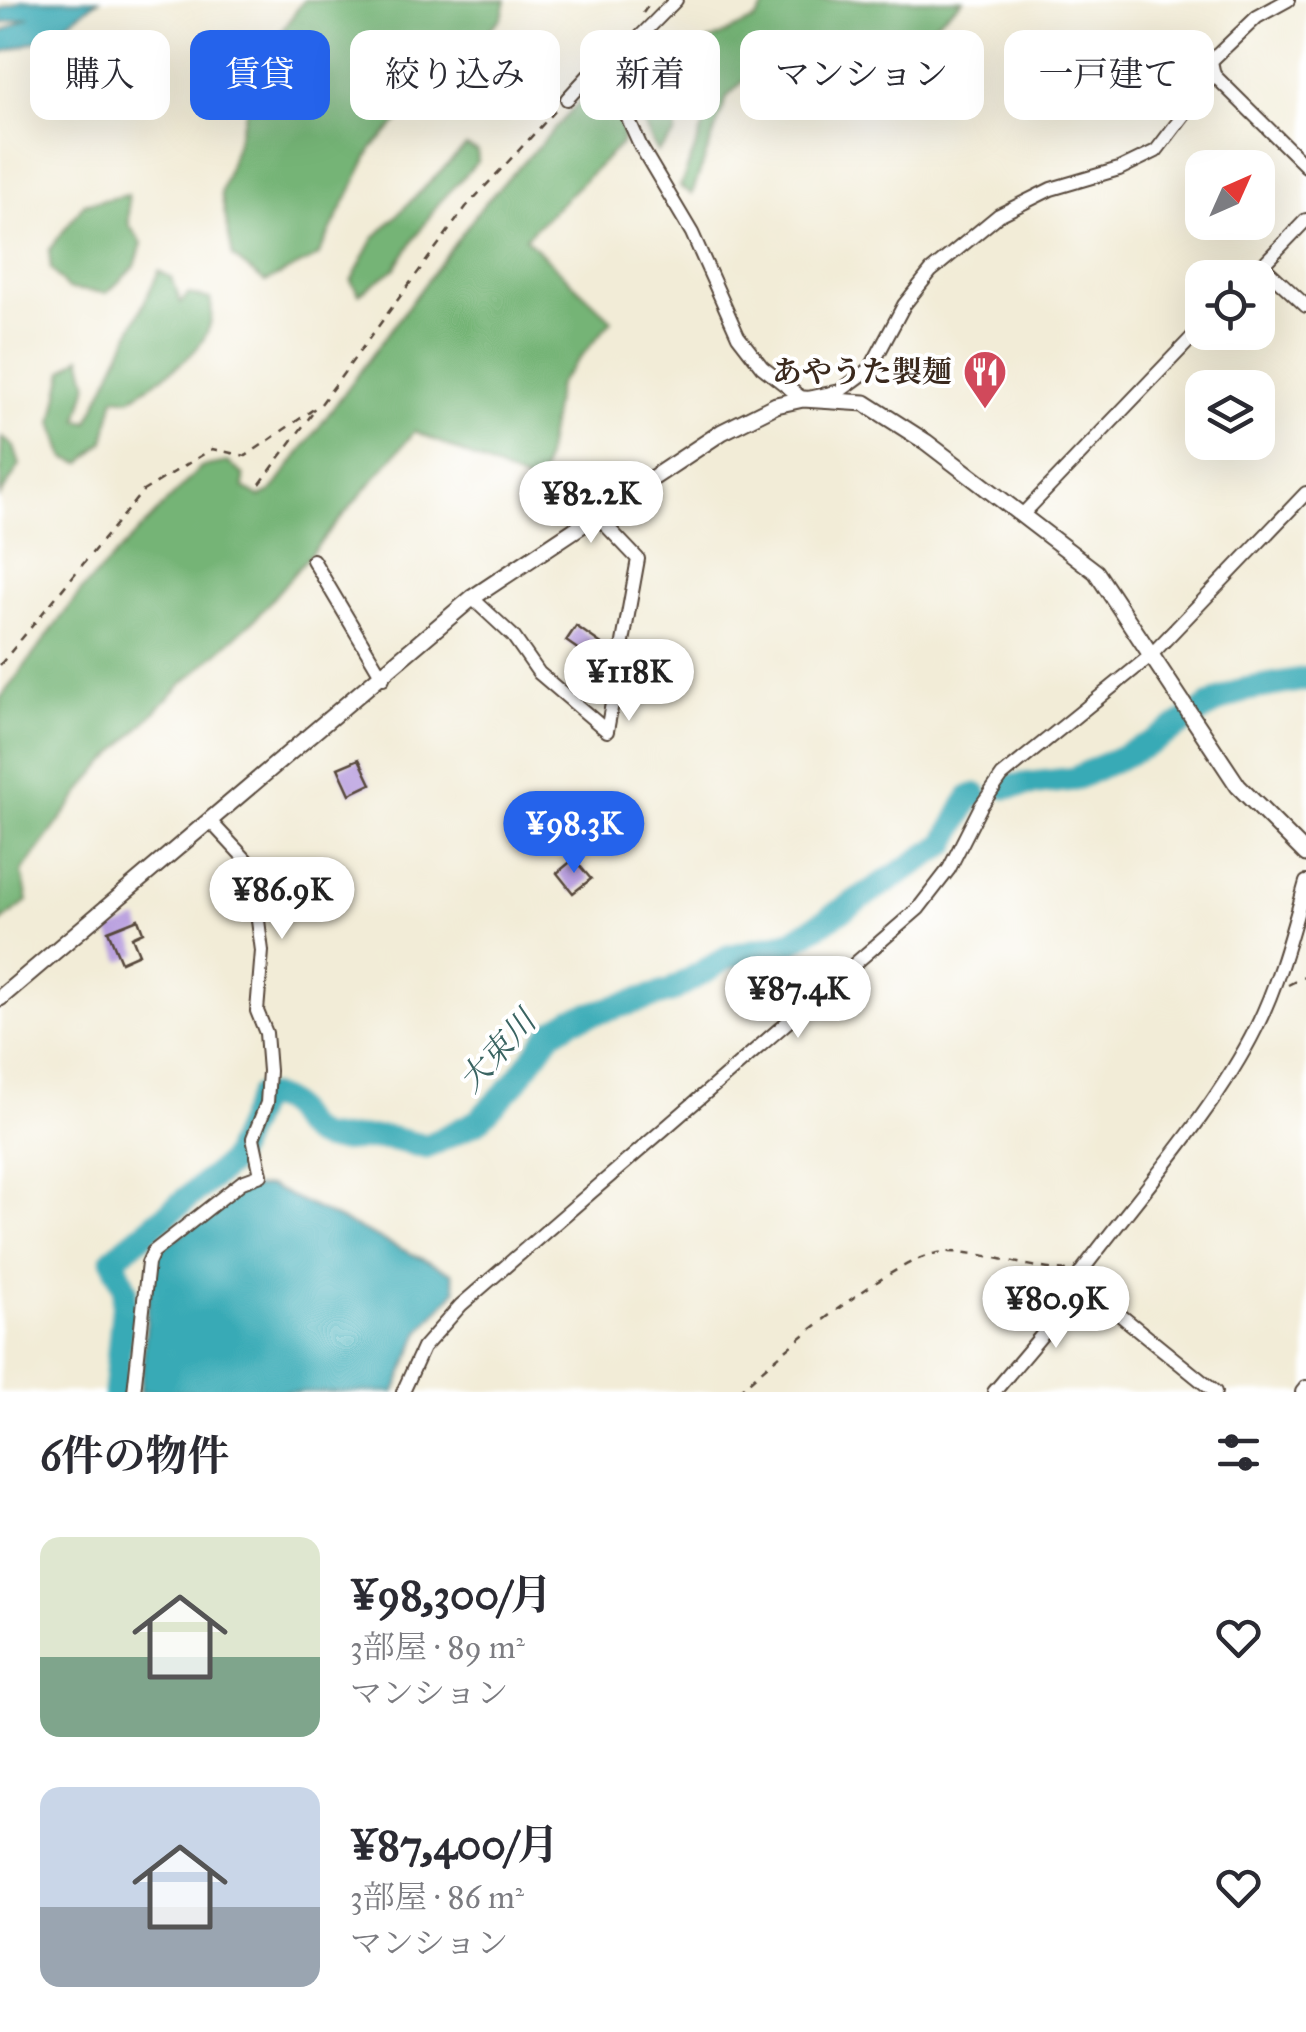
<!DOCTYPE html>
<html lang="ja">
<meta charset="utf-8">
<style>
body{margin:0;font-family:"IM FELL Great Primer","Noto Serif JP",serif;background:#f7f7f7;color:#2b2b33;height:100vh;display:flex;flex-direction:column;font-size:38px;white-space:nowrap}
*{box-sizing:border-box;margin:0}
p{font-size:32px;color:#7c7c81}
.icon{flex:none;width:55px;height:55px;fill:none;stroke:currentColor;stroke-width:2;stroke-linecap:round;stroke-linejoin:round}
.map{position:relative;height:1392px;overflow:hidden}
.details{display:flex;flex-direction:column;background:#fff;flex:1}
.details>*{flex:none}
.guide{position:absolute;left:30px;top:30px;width:1248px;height:90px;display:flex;gap:20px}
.needle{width:65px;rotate:45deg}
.buttons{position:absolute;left:1185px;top:150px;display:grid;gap:20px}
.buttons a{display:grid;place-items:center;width:90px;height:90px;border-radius:20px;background:#fff;box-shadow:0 10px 40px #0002;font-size:50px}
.price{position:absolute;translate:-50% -85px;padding:0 22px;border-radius:35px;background:#fff;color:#222;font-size:32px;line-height:65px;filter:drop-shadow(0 2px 5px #0008)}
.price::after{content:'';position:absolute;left:50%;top:60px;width:30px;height:22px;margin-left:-15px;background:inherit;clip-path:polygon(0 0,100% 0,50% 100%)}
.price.selected{background:#2563eb;color:#fff}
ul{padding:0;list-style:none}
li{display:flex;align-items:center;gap:30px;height:250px;padding:0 40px}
li span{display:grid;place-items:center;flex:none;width:280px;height:200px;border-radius:20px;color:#555}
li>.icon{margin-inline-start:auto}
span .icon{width:120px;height:120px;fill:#fffc;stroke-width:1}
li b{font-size:42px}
h2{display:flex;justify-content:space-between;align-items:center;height:120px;padding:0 40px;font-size:42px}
.chip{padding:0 35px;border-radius:20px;background:#fff;box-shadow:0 10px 40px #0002;font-size:35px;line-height:90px}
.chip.selected{background:#2563eb;color:#fff}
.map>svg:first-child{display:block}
.forest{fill:#74b476;stroke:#586f4a;stroke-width:2.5}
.water{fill:#39aab6;stroke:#3a6a6a;stroke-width:2.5}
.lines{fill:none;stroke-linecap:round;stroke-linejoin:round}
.river{stroke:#39aab6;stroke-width:25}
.building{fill:#b79dde}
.minor-casing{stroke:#56473a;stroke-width:16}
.tertiary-casing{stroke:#56473a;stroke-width:19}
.path{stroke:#56473a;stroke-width:2.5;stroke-dasharray:8 8;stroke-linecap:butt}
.minor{stroke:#fff;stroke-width:12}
.tertiary{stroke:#fff;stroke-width:15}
.labels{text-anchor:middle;stroke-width:8;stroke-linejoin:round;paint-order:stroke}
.poi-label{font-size:30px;font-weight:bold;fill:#3b2a1e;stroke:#fff;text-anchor:end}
.water-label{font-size:32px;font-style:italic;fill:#3a6462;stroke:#fff}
</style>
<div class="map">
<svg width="1306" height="1392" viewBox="0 0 1306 1392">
<rect width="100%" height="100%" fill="#fff"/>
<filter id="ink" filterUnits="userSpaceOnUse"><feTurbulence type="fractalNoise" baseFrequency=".01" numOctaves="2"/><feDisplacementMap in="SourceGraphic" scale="20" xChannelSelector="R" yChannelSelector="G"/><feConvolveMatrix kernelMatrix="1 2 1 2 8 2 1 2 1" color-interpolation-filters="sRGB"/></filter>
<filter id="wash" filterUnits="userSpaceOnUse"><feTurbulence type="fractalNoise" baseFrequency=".0048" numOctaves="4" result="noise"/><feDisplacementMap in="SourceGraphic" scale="40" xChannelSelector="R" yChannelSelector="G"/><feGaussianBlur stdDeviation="2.25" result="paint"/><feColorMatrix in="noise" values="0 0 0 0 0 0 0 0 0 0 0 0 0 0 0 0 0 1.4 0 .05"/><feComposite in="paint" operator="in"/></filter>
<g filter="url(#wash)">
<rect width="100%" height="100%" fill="#f2ecd7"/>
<!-- forest -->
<g class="forest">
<path d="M304 0H506L502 17 372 148 318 256 265 282 233 257 221 193 263 57Z"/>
<path d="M769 0H963L915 40 881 57H852L824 47 760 65 727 97 692 194 680 187 710 110 701 87 679 100 675 135 657 152 630 95 684 53 756 19Z"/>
<path d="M598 90 610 92 624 125 621 144 525 238 612 320 558 384 540 488 415 431 255 619 181 685 92 777 22 872 28 901 0 923V699L82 590 201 467 228 462 244 475V488L260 497 271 492 483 205 580 102Z"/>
<path d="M466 146 477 151 478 161 438 204 394 269 359 294 351 281 374 238Z"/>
<path d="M128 195 129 225 142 243 135 266 107 293 68 289 51 269 49 250 84 204Z"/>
<path d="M159 271 172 278 181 303 188 294 210 299C222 348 165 373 130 399L115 397 104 441 82 463 65 458 53 423 64 370 81 357 88 384 78 420 88 422Z"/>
<path d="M2 437 14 447 20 465 0 496Z"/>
</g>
<!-- water -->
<g class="water">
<path d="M23 0H99L46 38 0 53V33L30 17 0 24V9Z"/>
<path d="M269 1186 452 1273 456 1290 420 1332 395 1392H140L151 1270 157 1252 244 1188Z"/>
</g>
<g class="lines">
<!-- river -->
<g class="river">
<path d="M1005 787 1074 779 1149 744 1218 701 1243 690 1306 679"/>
<path d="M115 1392 125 1289 113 1259 231 1162 260 1096C303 1098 291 1129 322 1138 342 1143 367 1135 387 1138 400 1140 414 1144 426 1147L478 1121 514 1084 551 1033 574 1019 671 991 728 957 792 942 945 844 969 798 976 795"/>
</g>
</g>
<g id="blocks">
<!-- building -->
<g class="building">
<path d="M576 626 606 647 595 661 566 641Z"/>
<path d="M359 759 371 784 350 794 338 768Z"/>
<path d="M574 859 591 879 573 893 557 873Z"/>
<path d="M138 919 143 932 132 937 139 954 121 962 108 931Z"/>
</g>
</g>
</g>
<g filter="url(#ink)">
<use href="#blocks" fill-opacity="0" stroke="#56473a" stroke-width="2.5"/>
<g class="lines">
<defs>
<g id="minor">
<path d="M602 61 641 147 692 233 738 336 762 367 803 399 840 391 870 369 904 305 931 271 999 215 1051 189 1119 169 1156 151 1214 75 1211 61 1257 17 1288 0"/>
<path d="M1214 75 1306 166"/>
<path d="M567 99 602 61 611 53 626 51 676 0"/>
<path d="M1262 265 1306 306"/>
<path d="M1250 278 1306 220"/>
<path d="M1022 515 1202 327"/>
<path d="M313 560 383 678"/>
<path d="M472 598 513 636 539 673 607 731 638 559 596 515"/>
<path d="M134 1392 148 1263 153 1252 242 1182 261 1175 253 1138 267 1103 269 1071 266 1033 257 1011 262 951 256 905 249 863 210 821"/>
<path d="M403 1392 423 1348 461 1305 918 909 949 869 981 806 1002 776 1149 657 1306 493"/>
<path d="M994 1392 1085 1284"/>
<path d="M1215 1392 1093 1293 1081 1272C1137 1197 1215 1111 1256 1028 1279 982 1292 931 1306 882"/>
<path d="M1302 1392 1306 1387"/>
</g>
<path id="tertiary" d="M0 998 472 598 722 432 776 405 803 399 865 403 926 442 1096 572 1238 786 1306 854"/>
</defs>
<!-- minor casing -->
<use href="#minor" class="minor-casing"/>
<!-- tertiary casing -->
<use href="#tertiary" class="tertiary-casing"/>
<!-- path -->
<g class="path">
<path d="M643 13 652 0"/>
<path d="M260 484 312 414"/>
<path d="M0 665 143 491 212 449 246 456 321 404 466 207 559 107"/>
<path d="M1288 985 1306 976"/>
<path d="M738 1392C775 1357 898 1252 946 1252 987 1251 1027 1269 1068 1271"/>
</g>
<!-- minor -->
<use href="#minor" class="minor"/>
<!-- tertiary -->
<use href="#tertiary" class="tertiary"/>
</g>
</g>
<!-- icons -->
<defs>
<symbol id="restaurant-pin" viewBox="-11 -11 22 30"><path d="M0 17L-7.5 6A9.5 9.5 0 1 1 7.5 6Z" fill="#d1495b" stroke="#fff"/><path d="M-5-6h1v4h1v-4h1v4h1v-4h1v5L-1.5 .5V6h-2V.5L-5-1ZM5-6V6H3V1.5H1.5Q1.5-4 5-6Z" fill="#fff"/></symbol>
</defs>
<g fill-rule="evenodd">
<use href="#restaurant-pin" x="960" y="347" width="50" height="68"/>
</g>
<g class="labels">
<!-- poi labels -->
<g class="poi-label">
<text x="952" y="382">あやうた製麺</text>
</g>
<!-- water labels -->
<g class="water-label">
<text transform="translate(497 1051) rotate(-48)" y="11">大束川</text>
</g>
</g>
</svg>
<div class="buttons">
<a><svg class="needle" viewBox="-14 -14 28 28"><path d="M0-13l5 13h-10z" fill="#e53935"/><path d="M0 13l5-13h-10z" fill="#7c7c81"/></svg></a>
<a><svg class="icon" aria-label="locate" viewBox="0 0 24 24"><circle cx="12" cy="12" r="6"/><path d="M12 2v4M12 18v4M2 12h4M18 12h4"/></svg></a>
<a><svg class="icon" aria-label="layers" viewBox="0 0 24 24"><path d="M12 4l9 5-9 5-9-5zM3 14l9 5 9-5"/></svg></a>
</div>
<b class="price" style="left:591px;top:546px">¥82.2K</b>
<b class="price" style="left:629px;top:724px">¥118K</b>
<b class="price selected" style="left:574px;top:876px">¥98.3K</b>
<b class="price" style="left:282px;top:942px">¥86.9K</b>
<b class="price" style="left:798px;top:1041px">¥87.4K</b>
<b class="price" style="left:1056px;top:1351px">¥80.9K</b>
<div class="guide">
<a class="chip">購入</a>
<a class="chip selected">賃貸</a>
<a class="chip">絞り込み</a>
<a class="chip">新着</a>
<a class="chip">マンション</a>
<a class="chip">一戸建て</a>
</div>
</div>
<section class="details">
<h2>6件の物件<svg class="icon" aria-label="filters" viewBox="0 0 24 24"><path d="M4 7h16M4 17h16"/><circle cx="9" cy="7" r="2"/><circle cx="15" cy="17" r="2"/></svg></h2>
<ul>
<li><span style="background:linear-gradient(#dfe7d0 60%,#7fa58c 0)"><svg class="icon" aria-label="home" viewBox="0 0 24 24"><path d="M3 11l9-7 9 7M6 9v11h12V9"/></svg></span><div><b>¥98,300/月</b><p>3部屋 · 89 m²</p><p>マンション</p></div><svg class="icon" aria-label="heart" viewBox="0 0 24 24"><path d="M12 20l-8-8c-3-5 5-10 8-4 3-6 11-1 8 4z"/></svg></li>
<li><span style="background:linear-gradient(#c9d6e8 60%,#9aa5b1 0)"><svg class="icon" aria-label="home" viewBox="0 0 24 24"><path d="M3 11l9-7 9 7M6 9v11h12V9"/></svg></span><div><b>¥87,400/月</b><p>3部屋 · 86 m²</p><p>マンション</p></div><svg class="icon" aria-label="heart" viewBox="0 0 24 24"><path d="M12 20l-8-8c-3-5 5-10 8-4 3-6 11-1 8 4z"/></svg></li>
</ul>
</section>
